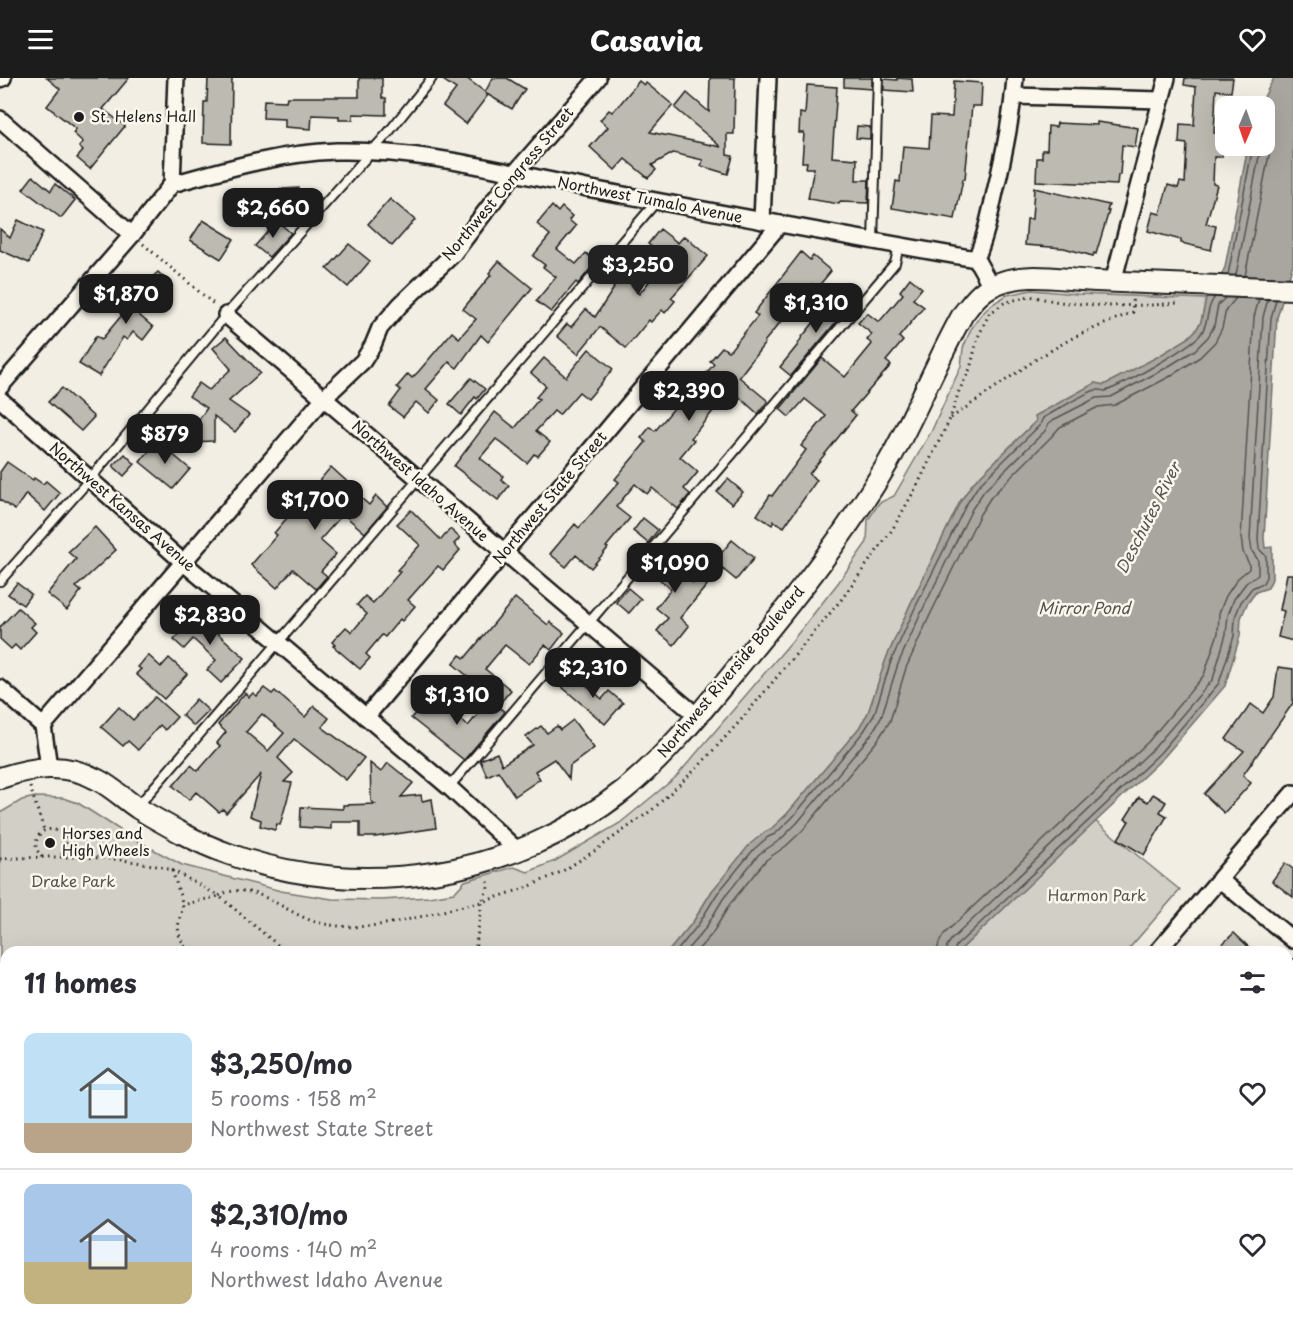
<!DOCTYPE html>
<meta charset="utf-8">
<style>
body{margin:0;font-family:"Playpen Sans",sans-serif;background:#f7f7f7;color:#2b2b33;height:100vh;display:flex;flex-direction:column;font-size:22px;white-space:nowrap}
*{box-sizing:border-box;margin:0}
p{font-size:20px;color:#7c7c81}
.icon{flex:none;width:33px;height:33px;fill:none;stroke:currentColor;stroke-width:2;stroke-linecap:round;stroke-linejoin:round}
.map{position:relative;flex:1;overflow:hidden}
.drawer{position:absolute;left:0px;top:868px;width:1293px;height:386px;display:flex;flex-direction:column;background:#fff;border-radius:18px 18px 0 0;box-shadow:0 6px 24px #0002}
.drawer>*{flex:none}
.needle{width:39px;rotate:182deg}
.tools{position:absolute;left:1215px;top:18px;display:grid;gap:12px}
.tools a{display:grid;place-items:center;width:60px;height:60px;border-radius:12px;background:#fff;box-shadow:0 6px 24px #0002;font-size:30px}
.price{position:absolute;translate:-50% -51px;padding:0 14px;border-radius:12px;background:#1c1c1c;color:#fff;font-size:20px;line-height:39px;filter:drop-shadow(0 2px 3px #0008)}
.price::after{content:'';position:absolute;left:50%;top:36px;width:18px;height:14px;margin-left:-9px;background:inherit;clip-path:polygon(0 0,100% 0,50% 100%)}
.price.selected{background:#222;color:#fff}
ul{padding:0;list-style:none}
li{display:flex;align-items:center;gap:18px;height:150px;padding:0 24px}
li+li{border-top:2px solid #e1e1e2}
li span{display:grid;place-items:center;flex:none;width:168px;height:120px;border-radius:12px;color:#555}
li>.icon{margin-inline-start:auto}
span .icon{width:72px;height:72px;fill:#fffc;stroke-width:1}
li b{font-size:26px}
h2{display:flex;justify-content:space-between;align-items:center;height:72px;padding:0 24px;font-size:26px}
header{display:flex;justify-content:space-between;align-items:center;height:78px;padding:0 24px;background:#1c1c1c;color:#fff;font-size:27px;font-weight:800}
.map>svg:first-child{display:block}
.green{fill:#d2cfc6;stroke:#777671;stroke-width:1.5}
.water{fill:#a9a6a0;stroke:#716f6b;stroke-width:1.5}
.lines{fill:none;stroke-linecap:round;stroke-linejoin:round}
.shore{stroke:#545351;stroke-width:1.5}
.building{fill:#bdbab1;stroke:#1c1c1c;stroke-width:1.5;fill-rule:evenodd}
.service-casing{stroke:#1c1c1c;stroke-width:12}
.minor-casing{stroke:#1c1c1c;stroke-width:20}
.tertiary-casing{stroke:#1c1c1c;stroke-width:24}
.path{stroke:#1c1c1c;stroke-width:3;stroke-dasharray:1.5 4.5;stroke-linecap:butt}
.service{stroke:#fbf7ec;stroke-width:8}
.minor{stroke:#fbf7ec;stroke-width:15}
.tertiary{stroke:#fbf7ec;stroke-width:20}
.poi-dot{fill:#1c1c1c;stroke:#fbf7ec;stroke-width:2}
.labels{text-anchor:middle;stroke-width:5;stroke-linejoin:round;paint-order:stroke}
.poi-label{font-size:15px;fill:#1c1c1c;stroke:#fbf7ec;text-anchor:start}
.street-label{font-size:15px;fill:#1c1c1c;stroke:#fbf7ec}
.park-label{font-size:15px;fill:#53524f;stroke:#fbf7ec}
.water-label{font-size:16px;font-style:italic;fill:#545351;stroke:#fbf7ec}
</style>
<header><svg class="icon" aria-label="menu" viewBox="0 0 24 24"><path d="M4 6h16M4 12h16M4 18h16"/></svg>Casavia<svg class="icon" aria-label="heart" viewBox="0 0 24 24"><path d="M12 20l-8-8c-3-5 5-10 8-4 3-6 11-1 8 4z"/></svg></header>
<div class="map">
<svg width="1293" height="1253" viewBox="0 0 1293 1253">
<rect width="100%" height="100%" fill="#f2eee4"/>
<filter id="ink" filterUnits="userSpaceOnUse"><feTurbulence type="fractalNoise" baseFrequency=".0167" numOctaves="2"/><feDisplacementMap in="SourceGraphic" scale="12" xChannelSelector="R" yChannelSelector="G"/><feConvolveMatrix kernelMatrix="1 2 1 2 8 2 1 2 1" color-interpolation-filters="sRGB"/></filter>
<g filter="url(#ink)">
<!-- green -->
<g class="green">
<path d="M1032 212 1077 216 1206 221 1201 244 1196 252 1187 261 1158 279 1104 307 1095 305 1036 338V343L973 405 960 424 910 527 886 581 868 635 859 650 787 736 771 751 765 754 712 813 693 844 668 874H6V966L0 968V735L22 722 35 719 63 720 78 725 134 761 182 787 281 813 332 821 381 822 429 819 454 815 465 803 514 789 528 794 555 783 620 745 676 699 792 563 838 505 867 464 868 442 879 425 894 418 932 352 961 288 963 270 971 251 980 238 991 227 1007 217Z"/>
<path d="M1095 743 1180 812 1126 874H958Z"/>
<path d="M588 1248H661L656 1253H593Z"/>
</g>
<!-- water -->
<g class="water">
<path d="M1274 0H1293V186L1277 240 1264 460 1265 470 1272 469V501L1268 510 1256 514 1247 526 1241 540 1240 558 1225 608 1164 679 958 874H668L693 844 712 813 750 766 765 754 771 751 787 736 859 650 868 635 886 581 910 527 960 424 973 405 1036 343 1035 338 1095 305 1104 307 1157 279 1187 261 1196 252 1201 244 1206 221 1209 215 1215 212 1225 189 1248 68H1264V28H1259Z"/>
<path d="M6 966V1178L0 1175V968Z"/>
<path d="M186 1248H457L418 1253H230L190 1250Z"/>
</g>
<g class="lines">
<!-- shore -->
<g class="shore">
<path d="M1228 197 1253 68"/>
<path d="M1236 197 1261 68"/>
<path d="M1245 198 1270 72 1269 63 1264 54"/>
<path d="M676 874 698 847 717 816 754 771 768 759 775 756 792 740 864 653 874 637 891 583 915 530 966 427 978 408 1040 347 1043 340C1052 335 1088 313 1096 312 1099 311 1102 313 1105 313 1119 310 1191 268 1200 257 1210 245 1205 230 1215 219"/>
<path d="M685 874 705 851 723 821 759 776 780 762 797 745 870 658 881 640 898 586 922 533 972 431 984 413 1045 353 1049 345 1055 341 1096 320 1111 319 1164 291 1195 272 1208 259 1214 248 1218 227 1226 219"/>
<path d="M696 874 712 856 730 826 766 782 786 768 803 752 877 663 890 643 906 590 930 537 980 436 991 419 1051 359 1060 349 1098 329 1115 327 1169 299 1200 279 1215 264 1222 250 1226 232 1236 220"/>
<path d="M937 874 939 865 944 856 1148 664 1204 597 1218 555 1219 535 1226 518 1238 500 1249 491V486L1243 474 1241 459 1254 239 1259 221"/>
<path d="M946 874 947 868 951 862 1154 670 1213 601 1226 556 1228 537 1234 521 1246 505 1258 497V482L1252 473 1250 460 1263 239 1268 221"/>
<path d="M954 874 956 868 1160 675 1219 605 1234 558 1235 539 1241 524 1252 510 1263 505 1266 499V478L1259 471 1258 460 1271 240 1276 222"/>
</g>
</g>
<!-- building -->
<g class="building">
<path d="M47 0H129L103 31 125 48 90 91 77 80 83 73 79 69 83 64 73 55 76 51 47 28 60 11Z"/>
<path d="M208 0H232L231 66 203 65 204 24H207Z"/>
<path d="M359 0H382V20H386V37L353 36V42H339V38L312 37 311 51 285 49V41L263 40 264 22 286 23 287 19H359Z"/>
<path d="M440 0H466L485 14 493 0H507L525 11 512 31 485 15 488 17 466 46 443 28 456 11Z"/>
<path d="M710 0H735L734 56H727V77L733 78 728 96 701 88 703 82 673 75 652 87 656 92 648 100 625 81 615 92 590 69 608 49 600 42 609 32 612 34 620 26 639 3 644 7 646 5 673 27 650 54 721 69 675 30 687 15 709 34Z"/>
<path d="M844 0H872V11L844 9Z"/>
<path d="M897 0 912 1 913 14 884 12V1L897 2Z"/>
<path d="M1185 0H1233L1231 14 1216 12 1214 55H1223L1222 79H1214L1213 106 1217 107 1206 146 1216 148 1211 172 1181 165V162L1148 153 1153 134 1160 136 1168 107 1178 110 1180 104 1185 105 1187 66 1179 65 1180 46 1194 47 1196 9 1184 7Z"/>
<path d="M954 3 982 5 981 28H972L965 101H963L955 141 892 130 896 103 900 104 903 68 929 70 931 38 952 39Z"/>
<path d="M807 7 837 9 832 79 857 81 856 102H869L868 125 840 124 839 126 808 121 814 90H806L807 84H802L804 55H799L800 35 805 36Z"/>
<path d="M1097 44 1138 50 1135 69 1122 67 1120 97H1118L1117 107 1036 103 1037 80H1042V72H1047L1048 48 1056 49 1057 45 1097 47Z"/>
<path d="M857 48 870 49V61L856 60Z"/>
<path d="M33 98 51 113 55 106 75 122 61 140 23 111Z"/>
<path d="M299 110 300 137 281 138 287 131 269 132 268 112Z"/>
<path d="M1034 110 1109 127 1107 133H1109L1096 176 1094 175 1093 178 1064 170 1025 167 1027 141H1032Z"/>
<path d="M390 121 415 142 392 168 368 146Z"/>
<path d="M552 128 558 134 562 129 572 138 569 142 576 148 557 171 576 186 586 175 596 184 578 206 576 204 551 234 536 223 556 199 543 189 545 187 533 178 550 157 537 146Z"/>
<path d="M18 142 43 154 29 185 0 172V151L10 160Z"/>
<path d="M203 142 234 161 221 181 190 162Z"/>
<path d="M277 143 291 155 269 179 255 168Z"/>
<path d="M660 151 678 165 684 158 708 178 671 220 675 223 665 235 662 232 651 244 649 242 626 270 600 249 578 276 557 258 567 246 571 249 586 231 595 239 614 210 607 202 619 192 639 216 665 184 663 182 665 180 648 166Z"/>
<path d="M349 166 370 183 348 209 327 191Z"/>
<path d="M801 174 810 182 813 178 831 193 817 210 812 206 764 264 765 265 739 299 768 323 758 336 726 307 708 329 713 333 691 360 694 362 680 379 698 394 684 411 690 416 678 431 652 410 647 416 635 406 616 429 630 440 606 469 608 470 591 490 576 477 566 489 550 476 575 446 579 450 619 404 615 401 646 364 641 360 650 349 655 353 680 323 682 325 714 286 710 283 722 269 728 273 731 271 758 238 754 235Z"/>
<path d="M499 183 532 210 488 264 481 257 457 290 449 284 444 290 426 311 439 322 429 335 416 324 403 339 389 328 401 312 397 309 408 296 412 300 419 293 452 254 459 260 476 241 463 231 491 197 489 195Z"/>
<path d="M158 194 172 208 139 237 153 249 143 262 133 254 127 262 123 259 99 298 79 286 96 258 102 261 132 225 128 221Z"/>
<path d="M910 200 922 210 913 221 924 229 899 259 903 263 886 283 891 287 851 333 856 337 809 396 817 402 784 449 774 443 772 447 757 437 770 417 772 418 806 372 801 368 826 338 805 321 789 339 780 331 822 280 845 299 872 266 867 262 872 256 858 245 867 235 879 244 903 216 900 213Z"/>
<path d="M838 215 851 226 791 298 780 289 797 268 802 259Z"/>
<path d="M226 259 260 295 229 323 249 337 235 354 214 338V363L191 364V346H196L207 330 189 318 199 305 209 312 231 291 213 270Z"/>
<path d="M589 271 613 291 588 321 579 314 559 337 554 333 536 353 550 364 538 378 534 376 527 385 496 361 480 380 503 398 501 401 509 408 498 422 454 388 495 334 515 350 539 321 536 319 546 308 531 295 544 280 566 299Z"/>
<path d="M471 300 485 311 477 321 475 319 461 337 449 326Z"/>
<path d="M62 310 94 339 81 353 48 324Z"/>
<path d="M157 363 190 391 173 411 140 384Z"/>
<path d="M125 376 135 386 124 398 113 388Z"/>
<path d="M7 384 33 402 34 400 43 406 46 403 60 415 45 433 26 416 15 432 0 422V394Z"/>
<path d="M331 389 353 409 351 411 369 427 376 418 387 429 365 455 343 436 320 462 336 476 321 493 327 498 316 511 293 491 277 510 251 487 277 457 274 455Z"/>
<path d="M728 401 743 414 732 426 717 414Z"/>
<path d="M411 432 441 462 450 451 460 460 454 466 460 472 443 492 438 488 408 522 415 528 402 543 400 541 385 559 382 557 366 576 370 580 360 591 333 568 335 567 332 564 346 549 352 554 367 536 357 527 365 518 373 525 400 494 397 492 420 467 397 446Z"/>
<path d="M643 440 658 452 648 465 633 453Z"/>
<path d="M95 449 116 472 76 509 81 513 67 532 47 516 76 481 68 474Z"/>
<path d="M732 462 754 480 736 502 714 484Z"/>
<path d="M664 468 677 478 670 486 693 505 702 493 712 501 680 540 689 548 674 567 657 553 668 540 656 530 671 511 646 490Z"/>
<path d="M1287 496H1293V563L1278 559 1284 533 1280 532Z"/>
<path d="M17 505 31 516 23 527 8 516Z"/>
<path d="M628 510 641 521 629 535 616 524Z"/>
<path d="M515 520 548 547 550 544 564 555 551 572 545 567 529 586 505 567 485 591 511 612 500 625 453 586 460 577 465 580Z"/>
<path d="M18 530 35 545 31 549 36 554 20 572 15 567 11 571 0 561V549Z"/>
<path d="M193 533 245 580 221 605 207 592 216 582 193 561 184 571 174 562 183 552 179 548Z"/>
<path d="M148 577 161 589 169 580 187 596 164 621 136 596 141 591 138 589Z"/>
<path d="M1278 589 1293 591V625L1243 697 1251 705 1224 735 1204 716 1244 673 1226 661 1251 626 1263 635 1274 619Z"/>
<path d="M574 596 602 621 609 613 623 625 605 646 562 609Z"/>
<path d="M264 610 272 616 275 613 305 639 314 628 329 640 322 649 364 680 346 702 294 661 278 680 293 695 284 704 292 705 280 747 277 746 275 752 260 748 261 742 250 738 261 696 226 735 223 731 219 734 196 714 189 722 173 708 191 687 198 693 220 668 217 665 226 654 218 647 245 615 249 619 253 615 257 618ZM262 636 284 655 268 673 246 654Z"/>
<path d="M431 618 468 648 490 622 505 634 464 682 411 640Z"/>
<path d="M155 619 177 639 165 652 160 647 138 672 128 663 123 668 101 649 119 629 133 642Z"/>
<path d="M196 621 209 633 194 648 182 637Z"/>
<path d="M573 642 594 670 570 688 569 701 554 681 535 693 540 701 515 718 498 693 487 698 480 682 497 675 502 687 533 667 526 659 541 648 547 655 557 648 560 652Z"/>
<path d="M370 685 381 694 388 685 413 705 401 719 421 717 422 723 432 721 436 750 375 759H360V744H331V751L300 749 301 729 343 731V727L375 726 371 723Z"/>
<path d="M1153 716 1166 724 1160 734 1167 738 1144 777 1118 761 1129 743 1125 741 1139 719 1148 724Z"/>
<path d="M1285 785 1293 791V819L1272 803Z"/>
<path d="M1234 855 1254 874H1214Z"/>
</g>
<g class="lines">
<defs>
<g id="service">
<path d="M873 163 878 0"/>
<path d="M0 503 90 401 226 237 388 55 432 0"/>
<path d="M449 709 895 185 899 168"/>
<path d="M138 728 657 123"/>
<path d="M1287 893 1293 886"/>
<path d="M1287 1205 1293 1198"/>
<path d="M975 1253 980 1248"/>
</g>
<g id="minor">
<path d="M0 1 3 0"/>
<path d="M1013 18 1161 22"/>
<path d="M0 41 132 157"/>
<path d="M172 106C226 91 280 75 336 73 422 71 508 95 592 111 720 135 847 159 976 181L991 208"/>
<path d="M762 143 768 0"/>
<path d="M976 181C985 160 990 137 995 114 1004 77 1012 38 1015 0"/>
<path d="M1113 204 1167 0"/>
<path d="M226 237 697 638"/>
<path d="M0 309 132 157 172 106 176 0"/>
<path d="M0 321 184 485 449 709 517 772"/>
<path d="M0 610 43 648 49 689"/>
<path d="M366 639 780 146"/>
<path d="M43 648 324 320 363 283 373 267 380 250 400 227 454 175 514 96 598 0"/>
<path d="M1220 802 1293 862"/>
<path d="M1157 874 1293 715"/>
<path d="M1287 1052 1293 1045"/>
<path d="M734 1248 740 1253"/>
<path d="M1239 1248 1244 1253"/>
<path d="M679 1253 683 1248"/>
<path d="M834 1253 838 1248"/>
<path d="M1113 1253 1117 1248"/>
</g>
<path id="tertiary" d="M0 700C33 689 65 684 98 702 112 709 125 722 139 731 168 748 197 765 229 776 360 824 515 799 624 712 671 674 709 624 748 577 799 515 848 453 889 383 916 336 936 284 963 236 971 226 979 214 992 208 1024 192 1062 202 1096 203 1162 206 1227 208 1293 211"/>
</defs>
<!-- service casing -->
<use href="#service" class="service-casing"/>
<!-- minor casing -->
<use href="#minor" class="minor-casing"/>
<!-- tertiary casing -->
<use href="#tertiary" class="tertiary-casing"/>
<!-- path -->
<g class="path">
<path d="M143 166 216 228"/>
<path d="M951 340 1038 280 1076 258 1133 234 1132 220"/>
<path d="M30 709 44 752"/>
<path d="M42 779 36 771C34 736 83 754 60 778"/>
<path d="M0 781C58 778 116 776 172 792L183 827"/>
<path d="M172 792 219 818C251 799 286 836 316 844 372 859 428 834 482 824L489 807 487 801"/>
<path d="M185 869C174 851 179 846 183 827L219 818 286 874"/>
<path d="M475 874 482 824 528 809 561 794 593 774 652 732 699 688 741 642 841 522 892 452 917 408 950 341 959 313 970 291 978 259 989 236 1004 225 1029 218 1059 224 1107 228 1154 227 1178 225"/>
<path d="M0 960 6 957"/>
</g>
<!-- service -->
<use href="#service" class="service"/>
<!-- minor -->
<use href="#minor" class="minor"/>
<!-- tertiary -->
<use href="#tertiary" class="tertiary"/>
</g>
</g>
<!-- markers -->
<g class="poi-dot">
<circle cx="79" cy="39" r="6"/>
<circle cx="50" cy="765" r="6"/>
</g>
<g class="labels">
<!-- poi labels -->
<g class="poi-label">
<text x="91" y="44">St. Helens Hall</text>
<text x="62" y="761">Horses and<tspan x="62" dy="17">High Wheels</tspan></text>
</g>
<!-- street labels -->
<g class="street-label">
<text transform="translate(508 106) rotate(-50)" y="5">Northwest Congress Street</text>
<text transform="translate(650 122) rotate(11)" y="5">Northwest Tumalo Avenue</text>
<text transform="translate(420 403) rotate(41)" y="5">Northwest Idaho Avenue</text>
<text transform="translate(550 420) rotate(-50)" y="5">Northwest State Street</text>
<text transform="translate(122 429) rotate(41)" y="5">Northwest Kansas Avenue</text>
<text transform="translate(731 594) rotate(-50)" y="5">Northwest Riverside Boulevard</text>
</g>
<!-- park labels -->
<g class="park-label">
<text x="73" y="809">Drake Park</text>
<text x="1097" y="823">Harmon Park</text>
</g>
<!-- water labels -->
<g class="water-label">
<text transform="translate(1148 440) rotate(-63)" y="6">Deschutes River</text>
<text x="1084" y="536">Mirror Pond</text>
</g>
</g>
</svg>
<div class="tools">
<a><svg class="needle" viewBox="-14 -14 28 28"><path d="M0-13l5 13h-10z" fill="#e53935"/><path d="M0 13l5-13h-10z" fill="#7c7c81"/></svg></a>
</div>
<b class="price" style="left:273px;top:161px">$2,660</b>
<b class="price selected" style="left:638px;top:218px">$3,250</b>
<b class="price" style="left:126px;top:247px">$1,870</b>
<b class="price" style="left:816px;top:256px">$1,310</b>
<b class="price" style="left:689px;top:344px">$2,390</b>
<b class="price" style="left:165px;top:387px">$879</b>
<b class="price" style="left:315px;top:453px">$1,700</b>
<b class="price" style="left:675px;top:516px">$1,090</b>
<b class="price" style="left:210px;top:568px">$2,830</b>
<b class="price" style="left:593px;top:621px">$2,310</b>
<b class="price" style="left:457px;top:648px">$1,310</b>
<section class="drawer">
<h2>11 homes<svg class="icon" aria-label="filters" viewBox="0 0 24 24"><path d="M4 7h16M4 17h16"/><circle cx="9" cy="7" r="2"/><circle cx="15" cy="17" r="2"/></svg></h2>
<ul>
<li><span style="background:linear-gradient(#bfe0f5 75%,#b9a48a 0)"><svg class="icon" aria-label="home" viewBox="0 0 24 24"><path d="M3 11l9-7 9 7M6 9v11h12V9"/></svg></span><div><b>$3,250/mo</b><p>5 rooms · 158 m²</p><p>Northwest State Street</p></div><svg class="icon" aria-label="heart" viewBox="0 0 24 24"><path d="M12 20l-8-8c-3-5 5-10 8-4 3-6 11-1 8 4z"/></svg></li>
<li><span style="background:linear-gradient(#a9c7e8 65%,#c2b280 0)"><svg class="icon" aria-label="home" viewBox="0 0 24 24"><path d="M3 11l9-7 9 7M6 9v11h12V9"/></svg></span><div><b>$2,310/mo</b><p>4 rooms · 140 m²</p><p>Northwest Idaho Avenue</p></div><svg class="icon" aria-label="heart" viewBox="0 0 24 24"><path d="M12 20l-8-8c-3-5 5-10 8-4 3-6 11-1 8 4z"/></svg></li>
</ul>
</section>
</div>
